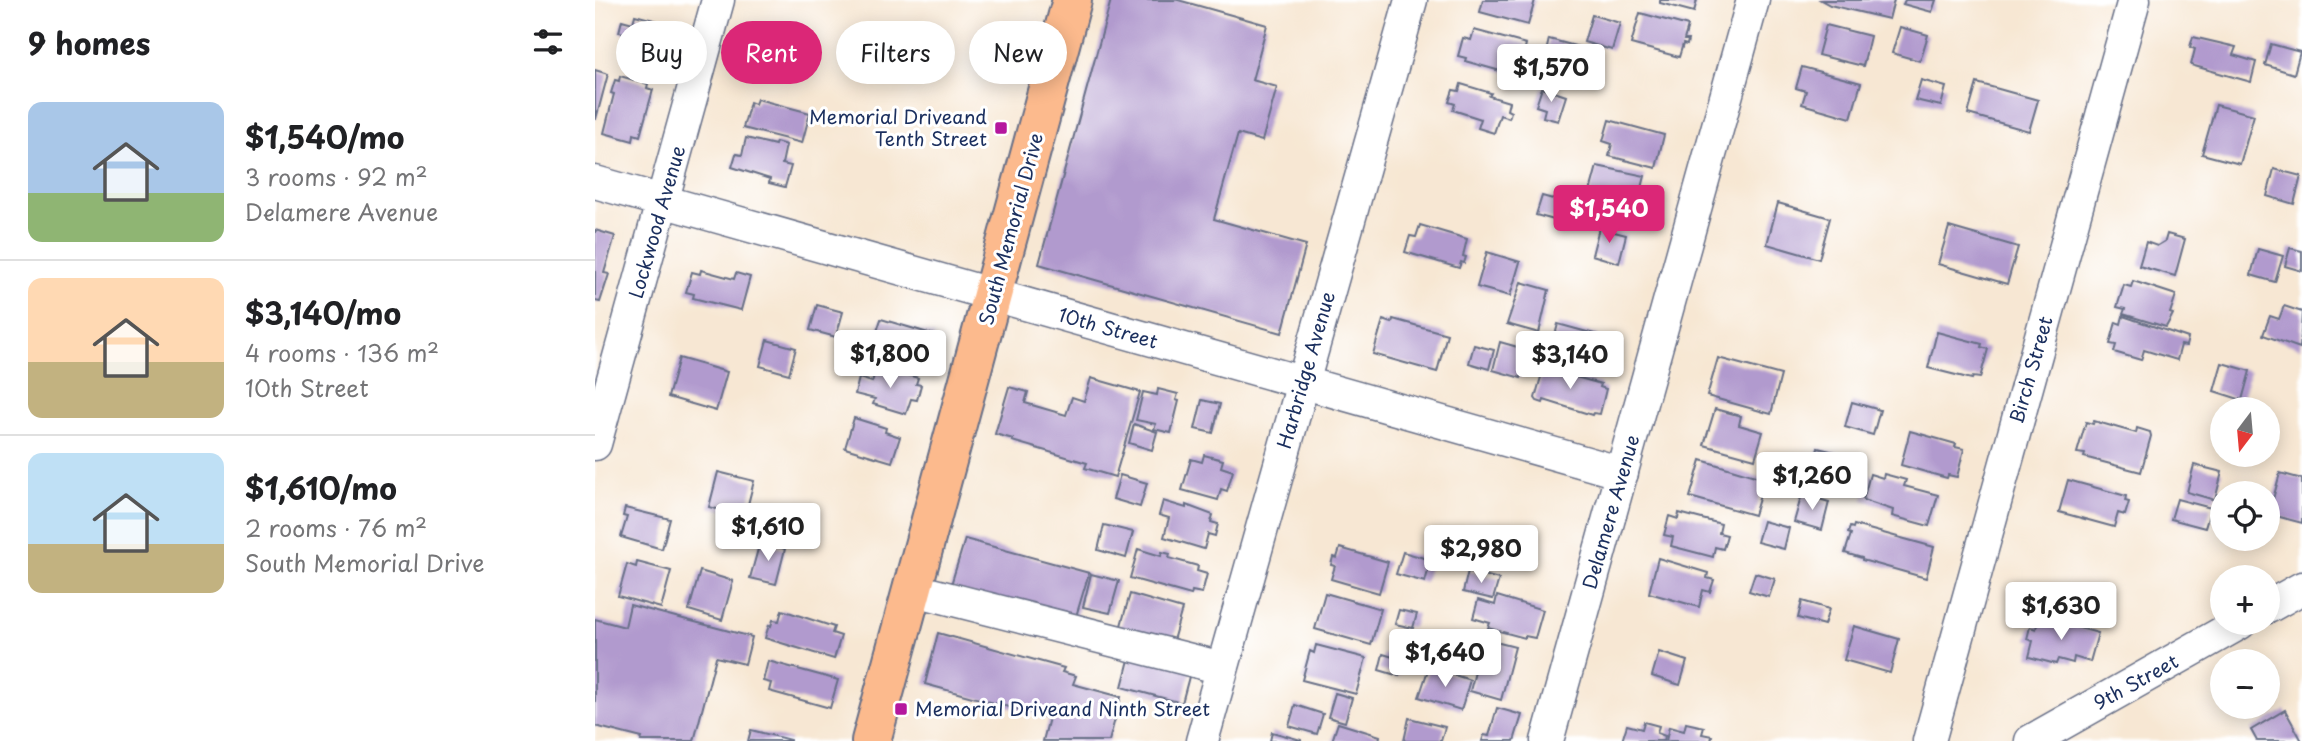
<!DOCTYPE html>
<meta charset="utf-8">
<style>
body{margin:0;font-family:"Playpen Sans",sans-serif;background:#f2f2f2;color:#202124;height:100vh;display:flex;flex-direction:column;font-size:26px;white-space:nowrap}
*{box-sizing:border-box;margin:0}
p{font-size:23px;color:#757577}
.icon{flex:none;width:38px;height:38px;fill:none;stroke:currentColor;stroke-width:2;stroke-linecap:round;stroke-linejoin:round}
.map{position:relative;flex:1;overflow:hidden}
.side{display:flex;flex-direction:column;background:#fff;width:595px}
.side>*{flex:none}
.banner{position:absolute;left:21px;top:21px;width:665px;height:63px;display:flex;gap:14px}
.needle{width:46px;rotate:196deg}
.controls{position:absolute;left:1615px;top:397px;display:grid;gap:14px}
.controls a{display:grid;place-items:center;width:70px;height:70px;border-radius:50%;background:#fff;box-shadow:0 4px 18px #0003;font-size:35px}
.price{position:absolute;translate:-50% -60px;padding:0 16px;border-radius:7px;background:#fff;color:#222;font-size:23px;line-height:46px;filter:drop-shadow(0 2px 4px #0008)}
.price::after{content:'';position:absolute;left:50%;top:42px;width:21px;height:16px;margin-left:-10px;background:inherit;clip-path:polygon(0 0,100% 0,50% 100%)}
.price.active{background:#db2777;color:#fff}
ul{padding:0;list-style:none}
li{display:flex;align-items:center;gap:21px;height:175px;padding:0 28px}
li+li{border-top:2px solid #e0e0e0}
li span{display:grid;place-items:center;flex:none;width:196px;height:140px;border-radius:14px;color:#555}
li>.icon{margin-inline-start:auto}
span .icon{width:84px;height:84px;fill:#fffc;stroke-width:1}
li b{font-size:30px}
h2{display:flex;justify-content:space-between;align-items:center;height:84px;padding:0 28px;font-size:30px}
.tag{padding:0 24px;border-radius:32px;background:#fff;box-shadow:0 4px 18px #0003;font-size:24px;line-height:63px}
.tag.active{background:#db2777;color:#fff}
main{display:flex;flex:1;min-height:0}
.map>svg:first-child{display:block}
.building{fill:#b19ace}
.lines{fill:none;stroke-linecap:round;stroke-linejoin:round}
.minor-casing{stroke:#686f87;stroke-width:35}
.major-casing{stroke:#686f87;stroke-width:42}
.minor{stroke:#fff;stroke-width:32}
.major{stroke:#fcba8d;stroke-width:38}
.poi-dot{fill:#b5179e;stroke:#fff;stroke-width:2.5}
.labels{text-anchor:middle;stroke-width:6;stroke-linejoin:round;paint-order:stroke}
.poi-label{font-size:19px;fill:#1b2f5e;stroke:#fff;text-anchor:end}
.street-label{font-size:19px;fill:#1b2f5e;stroke:#fff}
</style>
<main>
<section class="side">
<h2>9 homes<svg class="icon" aria-label="filters" viewBox="0 0 24 24"><path d="M4 7h16M4 17h16"/><circle cx="9" cy="7" r="2"/><circle cx="15" cy="17" r="2"/></svg></h2>
<ul>
<li><span style="background:linear-gradient(#a9c7e8 65%,#8fb573 0)"><svg class="icon" aria-label="home" viewBox="0 0 24 24"><path d="M3 11l9-7 9 7M6 9v11h12V9"/></svg></span><div><b>$1,540/mo</b><p>3 rooms · 92 m²</p><p>Delamere Avenue</p></div></li>
<li><span style="background:linear-gradient(#ffd9b3 60%,#c2b280 0)"><svg class="icon" aria-label="home" viewBox="0 0 24 24"><path d="M3 11l9-7 9 7M6 9v11h12V9"/></svg></span><div><b>$3,140/mo</b><p>4 rooms · 136 m²</p><p>10th Street</p></div></li>
<li><span style="background:linear-gradient(#bfe0f5 65%,#c2b280 0)"><svg class="icon" aria-label="home" viewBox="0 0 24 24"><path d="M3 11l9-7 9 7M6 9v11h12V9"/></svg></span><div><b>$1,610/mo</b><p>2 rooms · 76 m²</p><p>South Memorial Drive</p></div></li>
</ul>
</section>
<div class="map">
<svg width="1707" height="741" viewBox="0 0 1707 741">
<rect width="100%" height="100%" fill="#fff"/>
<filter id="ink" filterUnits="userSpaceOnUse"><feTurbulence type="fractalNoise" baseFrequency=".0143" numOctaves="2"/><feDisplacementMap in="SourceGraphic" scale="14" xChannelSelector="R" yChannelSelector="G"/><feConvolveMatrix kernelMatrix="1 2 1 2 8 2 1 2 1" color-interpolation-filters="sRGB"/></filter>
<filter id="wash" filterUnits="userSpaceOnUse"><feTurbulence type="fractalNoise" baseFrequency=".00686" numOctaves="4" result="noise"/><feDisplacementMap in="SourceGraphic" scale="28" xChannelSelector="R" yChannelSelector="G"/><feGaussianBlur stdDeviation="1.57" result="paint"/><feColorMatrix in="noise" values="0 0 0 0 0 0 0 0 0 0 0 0 0 0 0 0 0 1.4 0 .05"/><feComposite in="paint" operator="in"/></filter>
<g filter="url(#wash)">
<rect width="100%" height="100%" fill="#f7e7d3"/>
<g id="blocks">
<!-- building -->
<g class="building">
<path d="M516 0H583L672 25 657 80 682 87 667 141 643 134 619 219 711 245 687 333 444 264Z"/>
<path d="M888 0H940L933 25 885 12Z"/>
<path d="M1065 0H1102L1099 12 1065 3Z"/>
<path d="M1226 0H1299L1294 19 1235 5Z"/>
<path d="M1310 0H1341L1337 12 1308 4Z"/>
<path d="M1045 13 1093 26 1089 40H1093L1092 45 1088 44 1084 57 1036 44Z"/>
<path d="M40 15 85 27 79 51 65 47 63 55 31 46 34 34 24 32 27 20 38 23Z"/>
<path d="M997 15 1025 23 1017 50 989 42Z"/>
<path d="M1231 25 1275 36 1268 66 1223 55Z"/>
<path d="M1305 27 1333 35 1325 61 1297 53Z"/>
<path d="M879 30 931 44 926 65 933 67 930 78 870 61 871 58 863 56 868 38 876 40Z"/>
<path d="M1598 37 1641 47 1638 55 1661 62 1656 82 1596 65 1600 49 1595 47Z"/>
<path d="M954 39 984 47 977 73 948 65Z"/>
<path d="M1676 44 1705 52 1699 74 1670 65Z"/>
<path d="M1207 67 1266 83 1256 118 1207 104 1211 91 1201 88Z"/>
<path d="M0 70 13 74 1 119H0Z"/>
<path d="M25 76 53 84 52 88 58 90 45 136 39 134 38 141 9 133 19 94 16 93 20 80 24 81Z"/>
<path d="M1326 80 1351 87 1346 106 1320 100Z"/>
<path d="M1382 83 1443 100 1434 131 1373 114Z"/>
<path d="M866 84 896 93 894 96 914 102 912 110 916 112 914 118 905 115 899 133 883 128 886 119 858 110 860 104 854 102 858 90 864 91Z"/>
<path d="M947 88 971 96 963 121 948 117 950 109 941 106Z"/>
<path d="M162 99 215 113 207 143 148 128 155 102 160 104Z"/>
<path d="M1621 105 1659 115 1645 164 1607 154Z"/>
<path d="M1014 120 1069 135 1061 168 1014 156 1017 144 1008 141Z"/>
<path d="M151 138 180 145 181 142 191 145 187 164 196 166 190 187 174 183 175 179 137 167 141 154 147 155Z"/>
<path d="M1002 166 1050 176 1041 212 993 199Z"/>
<path d="M1679 169 1706 176 1699 204 1672 196Z"/>
<path d="M947 196 976 204 970 223 941 215Z"/>
<path d="M1183 203 1235 218 1224 259 1172 244Z"/>
<path d="M825 225 872 239 868 256 871 257 869 263 866 262 864 268 810 252 815 236 821 237Z"/>
<path d="M1354 227 1423 247 1412 284 1343 264Z"/>
<path d="M1004 228 1031 235 1024 263 997 255Z"/>
<path d="M0 230 20 236 9 273 14 274 5 302 0 301Z"/>
<path d="M1572 234 1590 239 1580 276 1544 266 1551 242 1562 246 1570 241Z"/>
<path d="M1695 248 1707 251V271L1690 266Z"/>
<path d="M1663 249 1688 256 1680 282 1656 275Z"/>
<path d="M892 252 925 262 915 296 882 287Z"/>
<path d="M106 270 139 279 141 273 155 277 146 310 98 298 99 294 91 292 97 272 105 274Z"/>
<path d="M1538 281 1581 295 1575 313 1578 314 1571 327 1528 314 1530 309 1522 307 1529 285 1536 287Z"/>
<path d="M926 282 954 290 944 333 912 324Z"/>
<path d="M222 305 248 312 241 337 215 330Z"/>
<path d="M1689 306 1707 312 1705 348 1668 335 1675 316 1684 319Z"/>
<path d="M1528 316 1593 338 1591 346 1586 345 1582 360 1549 350 1546 360 1519 352 1521 345 1515 344 1521 322 1526 324Z"/>
<path d="M286 319 340 335 333 362 277 347Z"/>
<path d="M798 319 852 334 842 372 778 354 788 320 797 323Z"/>
<path d="M963 324 1003 335 1002 339 1026 346 1020 370 955 354Z"/>
<path d="M1342 332 1387 344 1386 347 1393 349 1385 378 1378 377 1377 379 1333 368Z"/>
<path d="M172 340 201 348 194 374 165 366Z"/>
<path d="M905 342 933 350 926 378 898 370Z"/>
<path d="M879 345 899 350 894 369 874 363Z"/>
<path d="M84 358 132 372 121 411 73 397Z"/>
<path d="M1123 358 1186 375 1176 414 1112 396Z"/>
<path d="M950 363 971 369 970 374 1006 384 1005 387 1011 389 1005 414 998 413 997 415 949 400 948 403 942 401 940 398Z"/>
<path d="M1627 363 1655 371 1647 400 1619 391Z"/>
<path d="M282 366 323 378 321 384 326 385 322 400 316 399 311 414 278 404 280 399 260 394 264 378 277 382Z"/>
<path d="M496 378 545 392 520 477 490 468 492 463 417 441 418 439 400 434 414 387 433 392 430 403 471 415 477 397 489 401Z"/>
<path d="M563 389 583 394 581 400 584 401 576 433 559 429 561 424 541 420 548 392 562 395Z"/>
<path d="M607 400 625 404 618 433 600 429Z"/>
<path d="M1257 402 1285 410 1278 435 1250 427Z"/>
<path d="M1120 409 1146 416 1144 425 1168 432 1160 459 1109 445Z"/>
<path d="M259 418 291 428 290 432 305 437 297 462 250 448Z"/>
<path d="M1499 421 1541 433 1542 428 1555 432 1556 436 1546 472 1489 457 1490 454 1482 453 1491 422 1498 424Z"/>
<path d="M539 424 562 432 557 450 534 443Z"/>
<path d="M1315 431 1361 444 1360 447 1369 449 1362 477 1353 475 1352 478 1306 465Z"/>
<path d="M1223 448 1252 455 1247 473 1219 465Z"/>
<path d="M609 455 628 460 626 467 638 471 632 491 626 489 623 500 587 490 596 459 607 462Z"/>
<path d="M1106 460 1170 479 1159 515 1095 497Z"/>
<path d="M1599 465 1627 472 1620 500 1592 492Z"/>
<path d="M123 472 159 481 150 516 114 507Z"/>
<path d="M1685 473 1707 479V523L1674 514Z"/>
<path d="M1275 474 1288 478 1289 474 1311 480 1309 486 1343 495 1334 526 1297 516 1298 510 1268 500Z"/>
<path d="M525 475 552 483 545 507 518 499Z"/>
<path d="M1473 480 1531 496 1530 501 1534 502 1530 515 1523 513 1519 527 1464 512Z"/>
<path d="M1207 494 1234 502 1227 530 1199 522Z"/>
<path d="M1582 499 1616 508 1610 528 1576 519Z"/>
<path d="M568 501 591 508V505L618 515 616 522 623 524 620 536 613 534 609 549 569 537 574 518 564 515Z"/>
<path d="M30 508 75 519 67 549 26 537 32 517 28 516Z"/>
<path d="M1084 513 1126 524 1124 533 1132 535 1128 549 1120 547 1118 557 1076 546 1078 537 1069 535 1074 516 1083 519Z"/>
<path d="M1168 521 1194 528 1189 549 1162 542Z"/>
<path d="M509 525 538 532 531 558 503 550Z"/>
<path d="M1259 525 1339 547 1331 578 1267 560V558L1250 553 1256 534 1253 533 1255 527 1258 528Z"/>
<path d="M370 539 494 573 479 623 355 588Z"/>
<path d="M165 542 190 549 181 584 155 578Z"/>
<path d="M745 548 793 562 784 593 736 579 740 566 736 565 738 557 742 558Z"/>
<path d="M543 549 566 556 567 552 575 554 574 558 603 566 602 571 612 574 607 593 597 591 596 595 535 578Z"/>
<path d="M808 552 836 560 830 582 801 574Z"/>
<path d="M1063 558 1113 573 1112 578 1119 580 1115 592 1108 590 1104 607 1054 593Z"/>
<path d="M42 562 76 571 66 608 23 596 32 564 41 567Z"/>
<path d="M105 571 138 581 127 620 94 610Z"/>
<path d="M873 571 904 579 898 599 868 592Z"/>
<path d="M1160 573 1180 579 1174 597 1154 591Z"/>
<path d="M496 574 524 581 515 613 488 607Z"/>
<path d="M730 593 786 609 776 645 720 629Z"/>
<path d="M535 594 587 609 577 644 525 629Z"/>
<path d="M902 596 948 610 940 638 930 636V638L893 628 895 623 878 618 883 600 900 605Z"/>
<path d="M1207 601 1234 609 1229 625 1203 618Z"/>
<path d="M35 605 157 637 150 664 121 657 99 741H46L47 738 0 726V619L30 627Z"/>
<path d="M187 610 239 627 237 633 246 636 239 659 170 638 174 625 176 626 178 620 184 621Z"/>
<path d="M804 610 822 614 818 628 800 624Z"/>
<path d="M1444 617 1503 633 1495 662 1479 657 1478 663 1463 659 1461 664 1434 657 1438 641 1432 639 1435 627 1441 629Z"/>
<path d="M1259 626 1304 639 1295 673 1249 660Z"/>
<path d="M343 633 469 668 467 672 481 676 478 684 526 697 514 741H448L454 718 330 684Z"/>
<path d="M881 637 920 647 906 700 875 691 880 672 872 669Z"/>
<path d="M721 645 771 658 761 694 707 680 715 651 719 653Z"/>
<path d="M536 652 596 669 587 703 527 687Z"/>
<path d="M1064 652 1092 661 1085 685 1057 676Z"/>
<path d="M788 654 808 660 804 676 784 670Z"/>
<path d="M173 661 243 680 235 708 174 691 176 683 168 681Z"/>
<path d="M834 667 875 680 866 710 824 697Z"/>
<path d="M740 693 757 698 750 722 733 717Z"/>
<path d="M700 705 728 714 722 734 694 726Z"/>
<path d="M902 708 927 715 919 741H887L889 735 894 736Z"/>
<path d="M1690 710 1707 741H1662L1656 730Z"/>
<path d="M814 718 850 727 846 741H809Z"/>
<path d="M1049 722 1064 726 1062 733 1070 736 1069 741H1027L1032 725 1047 729Z"/>
<path d="M743 723 785 736 784 741H737Z"/>
<path d="M1091 723 1109 727 1107 734 1117 736 1116 741H1071L1074 727 1089 731Z"/>
<path d="M156 730 195 740V741H153Z"/>
<path d="M677 732 706 740V741H675Z"/>
</g>
</g>
</g>
<g filter="url(#ink)">
<use href="#blocks" fill-opacity="0" stroke="#686f87" stroke-width="2"/>
<g class="lines">
<defs>
<g id="minor">
<path d="M0 182 1027 473"/>
<path d="M0 444 123 0"/>
<path d="M316 589 627 668"/>
<path d="M1673 607 1707 588"/>
<path d="M607 741 816 0"/>
<path d="M952 741 1158 0"/>
<path d="M1334 741 1539 0"/>
<path d="M1436 741 1645 623"/>
</g>
<path id="major" d="M276 741 477 0"/>
</defs>
<!-- minor casing -->
<use href="#minor" class="minor-casing"/>
<!-- major casing -->
<use href="#major" class="major-casing"/>
<!-- minor -->
<use href="#minor" class="minor"/>
<!-- major -->
<use href="#major" class="major"/>
</g>
</g>
<!-- markers -->
<g class="poi-dot">
<rect x="399" y="121" width="14" height="14" rx="3.5"/>
<rect x="299" y="702" width="14" height="14" rx="3.5"/>
</g>
<g class="labels">
<!-- poi labels -->
<g class="poi-label">
<text x="392" y="124">Memorial Driveand<tspan x="392" dy="22">Tenth Street</tspan></text>
<text x="320" y="716" text-anchor="start">Memorial Driveand Ninth Street</text>
</g>
<!-- street labels -->
<g class="street-label">
<text transform="translate(62 222) rotate(-74)" y="7">Lockwood Avenue</text>
<text transform="translate(416 229) rotate(-75)" y="7">South Memorial Drive</text>
<text transform="translate(513 328) rotate(16)" y="7">10th Street</text>
<text transform="translate(711 370) rotate(-74)" y="7">Harbridge Avenue</text>
<text transform="translate(1436 370) rotate(-74)" y="7">Birch Street</text>
<text transform="translate(1016 512) rotate(-74)" y="7">Delamere Avenue</text>
<text transform="translate(1541 682) rotate(-29)" y="7">9th Street</text>
</g>
</g>
</svg>
<div class="controls">
<a><svg class="needle" viewBox="-14 -14 28 28"><path d="M0-13l5 13h-10z" fill="#e53935"/><path d="M0 13l5-13h-10z" fill="#757577"/></svg></a>
<a><svg class="icon" aria-label="locate" viewBox="0 0 24 24"><circle cx="12" cy="12" r="6"/><path d="M12 2v4M12 18v4M2 12h4M18 12h4"/></svg></a>
<a>+</a>
<a>−</a>
</div>
<b class="price" style="left:956px;top:104px">$1,570</b>
<b class="price active" style="left:1014px;top:245px">$1,540</b>
<b class="price" style="left:295px;top:390px">$1,800</b>
<b class="price" style="left:975px;top:391px">$3,140</b>
<b class="price" style="left:1217px;top:512px">$1,260</b>
<b class="price" style="left:173px;top:563px">$1,610</b>
<b class="price" style="left:886px;top:585px">$2,980</b>
<b class="price" style="left:1466px;top:642px">$1,630</b>
<b class="price" style="left:850px;top:689px">$1,640</b>
<div class="banner">
<a class="tag">Buy</a>
<a class="tag active">Rent</a>
<a class="tag">Filters</a>
<a class="tag">New</a>
</div>
</div>
</main>
